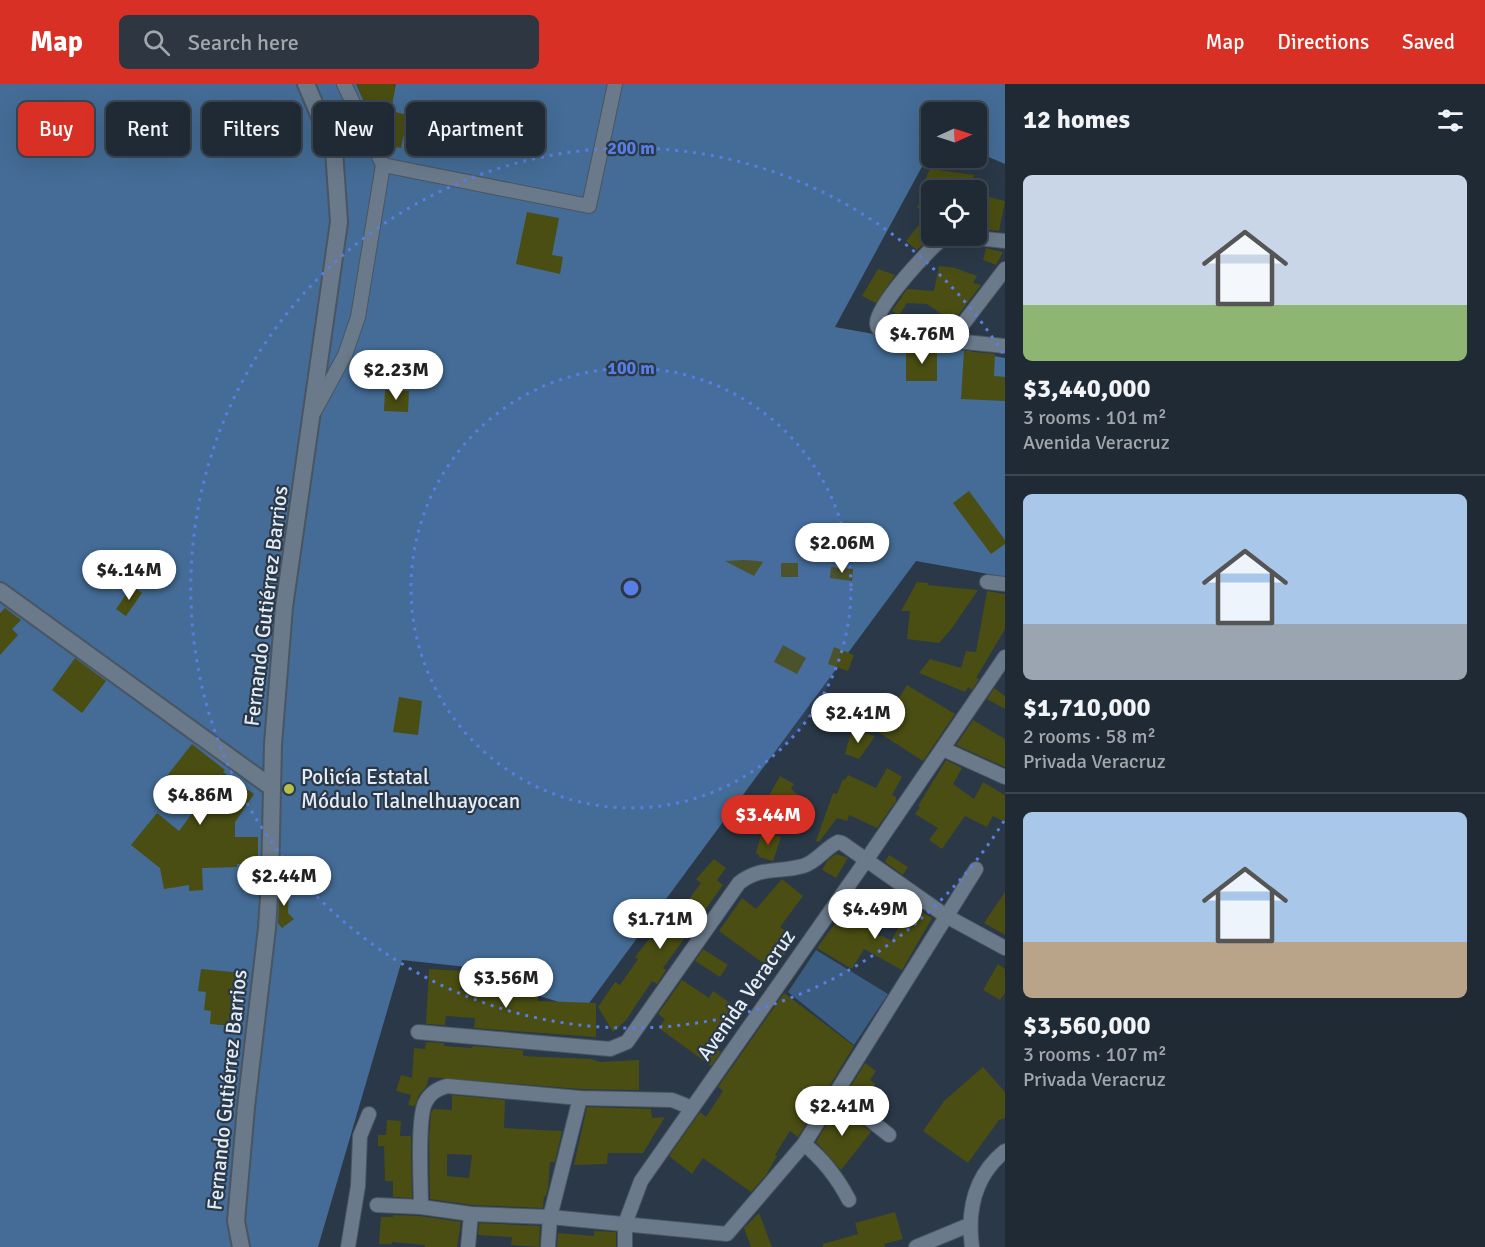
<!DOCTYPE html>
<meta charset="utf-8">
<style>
body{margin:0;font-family:Signika,sans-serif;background:#2d3641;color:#f1f3f6;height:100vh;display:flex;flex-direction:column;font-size:22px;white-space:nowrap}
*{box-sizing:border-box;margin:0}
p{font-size:20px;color:#a2a7ad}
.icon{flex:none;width:33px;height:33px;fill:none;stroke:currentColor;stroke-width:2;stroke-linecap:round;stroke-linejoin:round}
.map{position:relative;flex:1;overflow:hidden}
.details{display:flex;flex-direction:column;background:#202a35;width:480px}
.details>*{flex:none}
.banner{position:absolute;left:18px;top:18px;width:570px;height:54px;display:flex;gap:12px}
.needle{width:39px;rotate:87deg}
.fabs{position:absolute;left:921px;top:18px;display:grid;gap:12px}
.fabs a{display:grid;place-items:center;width:66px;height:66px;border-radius:9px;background:#202a35;box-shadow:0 6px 24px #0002,0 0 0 2px #3d4650;font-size:30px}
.price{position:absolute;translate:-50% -51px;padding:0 14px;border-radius:21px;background:#fff;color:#222;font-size:20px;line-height:39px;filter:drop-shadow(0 2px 3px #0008)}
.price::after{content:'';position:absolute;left:50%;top:36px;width:18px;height:14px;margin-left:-9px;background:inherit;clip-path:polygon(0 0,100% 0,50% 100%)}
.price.on{background:#d93025;color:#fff}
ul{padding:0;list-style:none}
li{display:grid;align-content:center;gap:12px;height:318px;padding:0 18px}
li+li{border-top:2px solid #3d4650}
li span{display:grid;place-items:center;height:186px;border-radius:9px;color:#555}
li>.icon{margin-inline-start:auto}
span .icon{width:108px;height:108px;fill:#fffc;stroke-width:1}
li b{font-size:26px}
h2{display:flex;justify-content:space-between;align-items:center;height:72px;padding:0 18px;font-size:26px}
.tag{padding:0 21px;border-radius:9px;background:#202a35;box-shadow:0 6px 24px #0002,0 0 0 2px #3d4650;font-size:21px;line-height:54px}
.tag.on{background:#d93025;color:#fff}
header{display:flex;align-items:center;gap:36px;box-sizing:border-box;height:84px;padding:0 30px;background:#d93025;color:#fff}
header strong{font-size:28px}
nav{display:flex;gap:33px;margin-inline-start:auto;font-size:21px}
.search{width:420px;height:54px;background:#2d3641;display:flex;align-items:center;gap:15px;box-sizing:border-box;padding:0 21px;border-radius:9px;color:#a2a7ad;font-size:22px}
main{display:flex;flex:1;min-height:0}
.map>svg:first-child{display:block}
.green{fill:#395c80}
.forest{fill:#446c96}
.building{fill:#4a4e12;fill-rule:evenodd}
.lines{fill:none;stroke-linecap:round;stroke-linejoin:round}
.minor-casing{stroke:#495562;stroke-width:16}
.tertiary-casing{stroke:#495562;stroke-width:20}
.secondary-casing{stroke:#495562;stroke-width:20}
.minor{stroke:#6a7a8b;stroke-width:14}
.tertiary{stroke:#6a7a8b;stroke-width:16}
.secondary{stroke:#6a7a8b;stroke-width:16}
.ring{fill:none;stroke:#597ee1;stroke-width:3;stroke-dasharray:3 6}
.poi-dot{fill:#b8c147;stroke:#2a3847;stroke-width:2}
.labels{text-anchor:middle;stroke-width:4.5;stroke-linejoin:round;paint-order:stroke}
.street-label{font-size:21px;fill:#e4edf7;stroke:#2a3847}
.poi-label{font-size:21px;fill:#e4edf7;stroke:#2a3847;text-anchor:start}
.centre{fill:#597ee1;stroke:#2a3847;stroke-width:3}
.ring-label{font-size:18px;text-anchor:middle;font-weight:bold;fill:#597ee1;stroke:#2a3847;stroke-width:4.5;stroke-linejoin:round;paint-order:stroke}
</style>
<header>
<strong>Map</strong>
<div class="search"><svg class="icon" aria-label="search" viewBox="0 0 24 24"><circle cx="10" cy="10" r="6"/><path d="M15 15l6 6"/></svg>Search here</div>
<nav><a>Map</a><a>Directions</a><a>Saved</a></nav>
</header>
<main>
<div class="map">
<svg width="1005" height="1163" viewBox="0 0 1005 1163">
<rect width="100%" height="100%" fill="#2a3847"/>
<!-- green -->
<path class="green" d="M816 866 888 910 854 961 788 908Z"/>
<!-- forest -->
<path class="forest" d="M0 0H1005V80L977 68 976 28H932L931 66 835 243 1005 274V493L916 477 584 926 527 908 466 902 467 883 402 876 318 1163H0Z"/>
<!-- building -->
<g class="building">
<path d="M356 0H396L391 27 408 31 401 64 383 61Z"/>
<path d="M930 85 975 91 964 106H932V152L917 166 906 157 927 131 917 123 929 105 921 104Z"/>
<path d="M989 113 1005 117 999 147 981 145Z"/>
<path d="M527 128 559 134 552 171 563 173 560 190 516 180Z"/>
<path d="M986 164 1003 168 996 181 983 176Z"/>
<path d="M939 182 955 184 977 192 973 199 981 201 953 238 927 220 907 219 899 231 892 227 907 205 934 207Z"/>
<path d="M878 185 895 191 876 219 862 212Z"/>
<path d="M918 262 937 264V297H906V267L918 268Z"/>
<path d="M964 267 995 270 994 292 1005 293V317L961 315Z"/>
<path d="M385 306 409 307 408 328 384 327Z"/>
<path d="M969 407 1005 456V460L991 470 953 419Z"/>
<path d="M744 476 759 477 763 478 754 492 725 477Z"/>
<rect x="781" y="479" width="17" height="14"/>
<path d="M831 483 853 485 852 497 830 494Z"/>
<path d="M917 498 928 499V501L978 506 952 544 939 559 907 555 910 527H901Z"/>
<path d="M132 502 142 509 126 532 116 525Z"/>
<path d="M987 507 1005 510V545L976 594 979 595 972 606 968 603 965 608 919 589 930 575 961 584 966 567 976 568Z"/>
<path d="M5 524 21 536 12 545 18 551 0 571V529Z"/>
<path d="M783 561 806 574 797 590 774 578Z"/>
<path d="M834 563 854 571 848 587 828 580Z"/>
<path d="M75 574 106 597 82 629 52 606Z"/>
<path d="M907 601 955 630 923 677 878 648Z"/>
<path d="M994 604 1005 612V625L987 615Z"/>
<path d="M835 609 848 616 840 630 827 623Z"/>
<path d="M399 613 422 617 418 651 393 648Z"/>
<path d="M973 636 1005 655V683L956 661Z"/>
<path d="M852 645 875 652 859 675 845 670Z"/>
<path d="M192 660 225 686 223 688 254 710 235 738V753H258V780H237V783L202 784 203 806 189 807V801L164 805 160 784 131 761 157 729 179 747 203 715H195L166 693Z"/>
<path d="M946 676 962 684 953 700 974 715 983 698 1005 711V738L993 732 987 743 965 732 942 765 929 756 938 744 915 730 920 723 918 722Z"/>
<path d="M887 684 902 693 892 711 896 713V717L877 744 849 731 847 737 837 734 819 758 816 757 833 709 837 710 843 695 845 696 848 691 876 704Z"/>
<path d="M780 692 794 700 791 705 802 714 801 728H776L763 722Z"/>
<path d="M762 747 781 753 773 777 759 773V771L756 769Z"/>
<path d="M836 770 848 774 836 794 822 786 828 776Z"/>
<path d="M889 771 908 783 903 791 885 778Z"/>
<path d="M714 775 726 784 717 796 723 801 663 884 666 886 657 900 652 897 626 936 613 948 598 923 615 898 620 901 638 875 635 873 650 854 652 856 658 848 661 850 676 826 678 827 685 817 686 819 701 799 696 795Z"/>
<path d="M782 795 803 812 780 843 796 853 774 887 719 847 742 814 756 825Z"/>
<path d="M280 802 289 803 288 829 294 835 282 844 278 839Z"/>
<path d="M1005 808V851L984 839Z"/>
<path d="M911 822 932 834 902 886 864 865 852 885 817 864 842 830H846L880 853 881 851 891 857Z"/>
<path d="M703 865 728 881 720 893 695 877Z"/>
<path d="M998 880 1005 885V909L1000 916 983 906Z"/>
<path d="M201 885 242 889 240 912 236 911 233 942 210 940 211 927 204 926 206 908 198 907Z"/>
<path d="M429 885 462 887 460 906 538 912V917L596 919V953L474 944 475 934 446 932 445 941 426 940Z"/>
<path d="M682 896 709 914 713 907 740 926 714 963 721 968 711 982 659 944 665 935 658 930Z"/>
<path d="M784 909 854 962 798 1053 790 1047 775 1071 777 1072 766 1091 751 1108 703 1074 692 1090 669 1072 700 1028 706 1033 723 1007 718 1003Z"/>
<path d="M426 958 444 959V962L472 964 473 962 523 966V972L591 975 600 978 639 976V1006L581 1005 429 993 426 1003 419 1011 415 1022 408 1021 411 1011 396 1007 401 991 412 994 414 964 425 965Z"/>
<path d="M865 979 876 987 870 996 875 1000 862 1018 848 1007Z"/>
<path d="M983 983 1005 1008V1034L999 1036 968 1079 923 1047 944 1017Z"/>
<path d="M452 1011 505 1016 504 1044 562 1047 555 1078H550L548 1104 546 1112H544L543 1124 472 1121 430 1115 429 1054 431 1029 433 1025 452 1026ZM447 1070 472 1071 469 1094 447 1092Z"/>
<path d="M838 1022 871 1048 841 1086 816 1058Z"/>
<path d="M587 1023 651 1025 652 1034 665 1033 643 1069H608L607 1080 574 1081Z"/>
<path d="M387 1036 401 1037 400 1052H411L412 1114 393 1113V1097H385L384 1062H378V1051H386Z"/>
<path d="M895 1128 903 1155 884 1160 885 1163H823V1160L858 1150 855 1139Z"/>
<path d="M759 1129 772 1163H751L744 1144Z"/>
<path d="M393 1131 420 1132 461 1138 457 1163H425V1161L392 1158V1160H379L381 1133H393Z"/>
<path d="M479 1139 540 1142 539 1163 511 1161 512 1153 478 1151Z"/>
<path d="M594 1147 616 1148V1163H557L558 1149 594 1152Z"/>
</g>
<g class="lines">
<defs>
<g id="minor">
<path d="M383 81 589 122 615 0"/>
<path d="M946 152C932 161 874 224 877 240 878 249 888 249 895 251L1005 262"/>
<path d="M957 152 1005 157"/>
<path d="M950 257 1005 185"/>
<path d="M314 328 345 271 358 233 383 81 344 0"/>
<path d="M987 498 1005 500"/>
<path d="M943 665 1005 693"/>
<path d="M418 948 610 965 627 958 739 799C761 782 778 789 803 782 817 778 825 764 838 758L842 759 946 832 1005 864"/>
<path d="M836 1009 889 1051"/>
<path d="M804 1060C824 1076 837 1093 849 1116"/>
<path d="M377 1121 421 1123 471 1130 550 1133 727 1150 804 1060 976 785"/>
<path d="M421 1123C421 1101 417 1036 425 1019 430 1009 437 1005 447 1002L580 1014 672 1016 692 1024"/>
<path d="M348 1163 358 1102 360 1052 369 1030"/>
<path d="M468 1163 471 1130"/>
<path d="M548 1163 550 1133 580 1014"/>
<path d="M625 1163V1140L641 1097 867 775 1005 573"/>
<path d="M916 1163 969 1141"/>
<path d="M972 1163C967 1126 974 1092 1005 1067"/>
</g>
<path id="tertiary" d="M0 507 271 703"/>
<path id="secondary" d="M241 1163 236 1137 246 1023 267 844 270 797 273 660 284 523 339 138 334 66 306 0"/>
</defs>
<!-- minor casing -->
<use href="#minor" class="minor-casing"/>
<!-- tertiary casing -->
<use href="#tertiary" class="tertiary-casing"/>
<!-- secondary casing -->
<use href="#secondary" class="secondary-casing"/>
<!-- minor -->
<use href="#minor" class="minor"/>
<!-- tertiary -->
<use href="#tertiary" class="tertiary"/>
<!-- secondary -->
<use href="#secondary" class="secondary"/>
</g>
<!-- distance rings -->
<circle cx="631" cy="504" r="220" fill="#597ee1" fill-opacity=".12"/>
<g class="ring">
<circle cx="631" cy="504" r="220"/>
<path d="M1004 737A440 440 0 1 1 1004 271"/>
</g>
<!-- markers -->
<circle class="poi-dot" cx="289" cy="705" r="6"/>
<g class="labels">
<!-- street labels -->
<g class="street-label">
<text transform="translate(266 522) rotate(-83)" y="7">Fernando Gutiérrez Barrios</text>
<text transform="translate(746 911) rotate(-55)" y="7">Avenida Veracruz</text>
<text transform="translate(227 1006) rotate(-84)" y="7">Fernando Gutiérrez Barrios</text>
</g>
<!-- poi labels -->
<g class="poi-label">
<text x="301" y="700">Policía Estatal<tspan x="301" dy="24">Módulo Tlalnelhuayocan</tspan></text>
</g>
</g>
<circle cx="631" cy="504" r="9" class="centre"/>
<g class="ring-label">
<text x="631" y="70">200 m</text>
<text x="631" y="290">100 m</text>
</g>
</svg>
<div class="fabs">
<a><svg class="needle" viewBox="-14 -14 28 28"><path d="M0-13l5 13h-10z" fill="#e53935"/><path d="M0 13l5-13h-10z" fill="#a2a7ad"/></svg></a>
<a><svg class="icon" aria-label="locate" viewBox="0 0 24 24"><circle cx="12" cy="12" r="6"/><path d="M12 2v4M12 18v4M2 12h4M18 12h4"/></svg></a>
</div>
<b class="price" style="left:922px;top:281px">$4.76M</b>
<b class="price" style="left:396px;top:317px">$2.23M</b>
<b class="price" style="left:842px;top:490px">$2.06M</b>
<b class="price" style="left:129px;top:517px">$4.14M</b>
<b class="price" style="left:858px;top:660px">$2.41M</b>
<b class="price" style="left:200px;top:742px">$4.86M</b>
<b class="price on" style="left:768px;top:762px">$3.44M</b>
<b class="price" style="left:284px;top:823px">$2.44M</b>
<b class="price" style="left:875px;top:856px">$4.49M</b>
<b class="price" style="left:660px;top:866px">$1.71M</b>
<b class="price" style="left:506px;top:925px">$3.56M</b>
<b class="price" style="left:842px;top:1053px">$2.41M</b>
<div class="banner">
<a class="tag on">Buy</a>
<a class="tag">Rent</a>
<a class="tag">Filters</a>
<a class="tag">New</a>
<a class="tag">Apartment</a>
</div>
</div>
<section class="details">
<h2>12 homes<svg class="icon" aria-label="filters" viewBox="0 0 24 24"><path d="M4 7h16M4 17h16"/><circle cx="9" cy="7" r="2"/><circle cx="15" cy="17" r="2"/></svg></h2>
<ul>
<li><span style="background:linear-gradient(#c9d6e8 70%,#8fb573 0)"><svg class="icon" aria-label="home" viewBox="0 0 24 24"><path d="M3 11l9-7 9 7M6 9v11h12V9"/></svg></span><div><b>$3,440,000</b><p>3 rooms · 101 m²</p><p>Avenida Veracruz</p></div></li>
<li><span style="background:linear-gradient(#a9c7e8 70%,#9aa5b1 0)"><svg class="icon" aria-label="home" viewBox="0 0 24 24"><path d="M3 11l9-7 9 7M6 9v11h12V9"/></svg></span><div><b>$1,710,000</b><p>2 rooms · 58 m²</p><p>Privada Veracruz</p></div></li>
<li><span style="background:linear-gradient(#a9c7e8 70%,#b9a48a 0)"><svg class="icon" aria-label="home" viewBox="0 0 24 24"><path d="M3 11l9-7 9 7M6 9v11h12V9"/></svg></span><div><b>$3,560,000</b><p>3 rooms · 107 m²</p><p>Privada Veracruz</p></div></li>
</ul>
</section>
</main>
